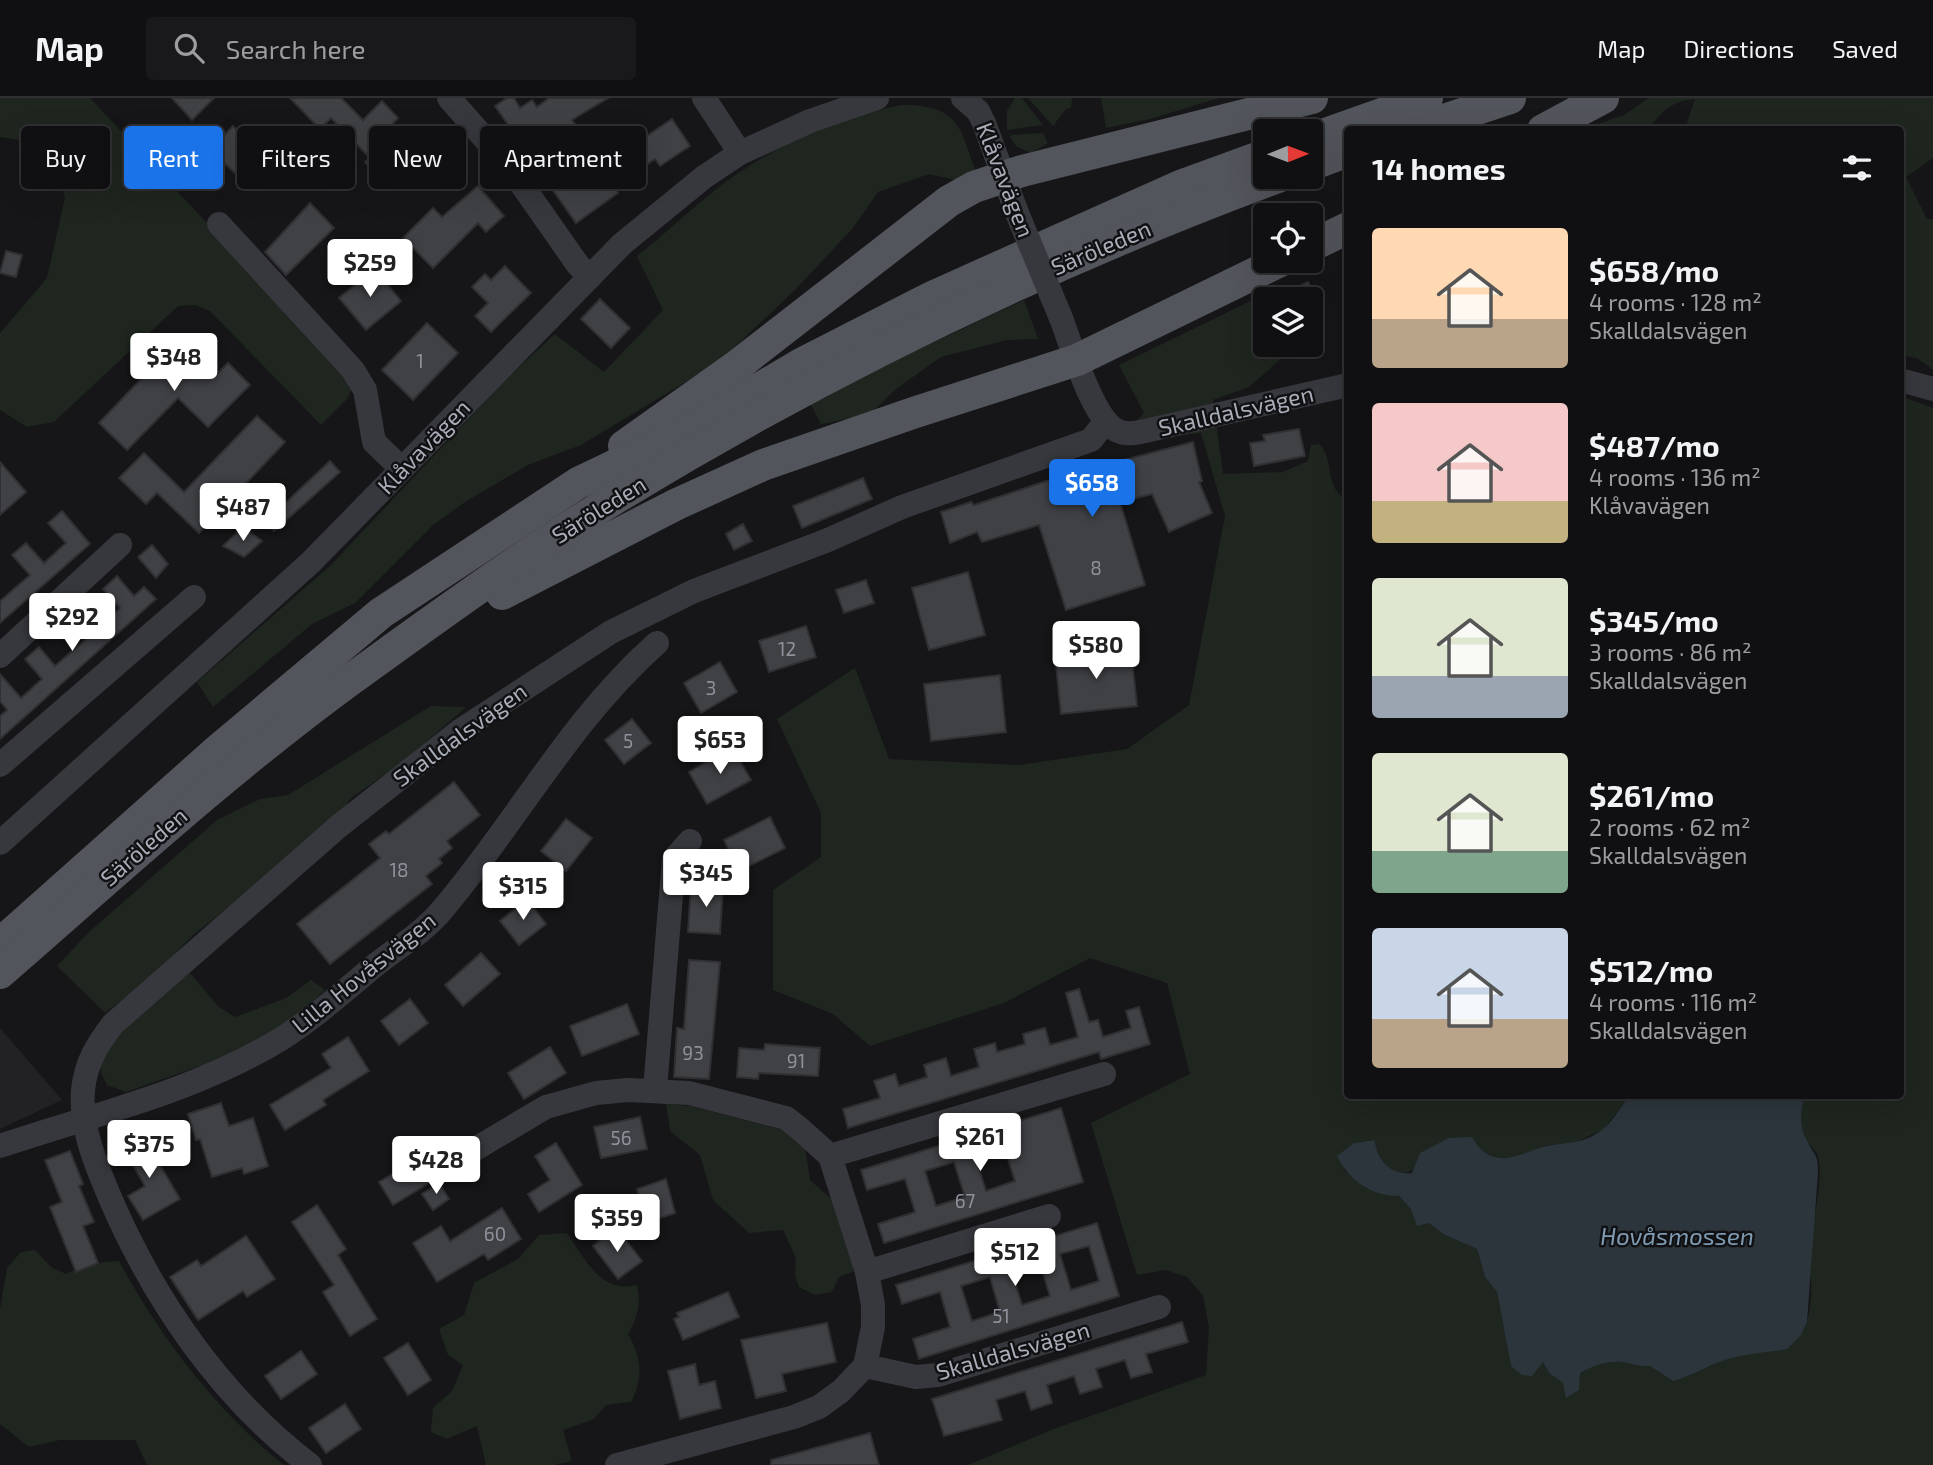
<!DOCTYPE html>
<meta charset="utf-8">
<style>
body{margin:0;font-family:"Exo 2",sans-serif;background:#19191b;color:#f1f3f6;height:100vh;display:flex;flex-direction:column;font-size:26px;white-space:nowrap}
*{box-sizing:border-box;margin:0}
p{font-size:23px;color:#9c9d9f}
.icon{flex:none;width:38px;height:38px;fill:none;stroke:currentColor;stroke-width:2;stroke-linecap:round;stroke-linejoin:round}
.map{position:relative;flex:1;overflow:hidden}
.sheet{position:absolute;left:1344px;top:28px;width:560px;height:973px;display:flex;flex-direction:column;background:#101012;border-radius:7px;box-shadow:0 7px 28px #0002,0 0 0 2px #303032}
.sheet>*{flex:none}
.guide{position:absolute;left:21px;top:28px;width:665px;height:63px;display:flex;gap:14px}
.needle{width:46px;rotate:89deg}
.fabs{position:absolute;left:1253px;top:21px;display:grid;gap:14px}
.fabs a{display:grid;place-items:center;width:70px;height:70px;border-radius:7px;background:#101012;box-shadow:0 7px 28px #0002,0 0 0 2px #303032;font-size:35px}
.price{position:absolute;translate:-50% -60px;padding:0 16px;border-radius:7px;background:#fff;color:#222;font-size:23px;line-height:46px;filter:drop-shadow(0 2px 4px #0008)}
.price::after{content:'';position:absolute;left:50%;top:42px;width:21px;height:16px;margin-left:-10px;background:inherit;clip-path:polygon(0 0,100% 0,50% 100%)}
.price.current{background:#1a73e8;color:#fff}
ul{padding:0;list-style:none}
li{display:flex;align-items:center;gap:21px;height:175px;padding:0 28px}
li span{display:grid;place-items:center;flex:none;width:196px;height:140px;border-radius:7px;color:#555}
li>.icon{margin-inline-start:auto}
span .icon{width:84px;height:84px;fill:#fffc;stroke-width:1}
li b{font-size:30px}
h2{display:flex;justify-content:space-between;align-items:center;height:84px;padding:0 28px;font-size:30px}
.tag{padding:0 24px;border-radius:7px;background:#101012;box-shadow:0 7px 28px #0002,0 0 0 2px #303032;font-size:24px;line-height:63px}
.tag.current{background:#1a73e8;color:#fff}
header{display:flex;align-items:center;gap:42px;box-sizing:border-box;height:98px;padding:0 35px;background:#101012;border-bottom:2px solid #303032}
header strong{font-size:33px}
nav{display:flex;gap:38px;margin-inline-start:auto;font-size:24px}
.search{width:490px;height:63px;background:#19191b;display:flex;align-items:center;gap:18px;box-sizing:border-box;padding:0 24px;border-radius:7px;color:#9c9d9f;font-size:26px}
.map>svg:first-child{display:block}
.built{fill:#222225}
.green{fill:#1e261f}
.water{fill:#2c353c}
.building{fill:#404145;stroke:#303034;stroke-width:2;fill-rule:evenodd}
.lines{fill:none;stroke-linecap:round;stroke-linejoin:round}
.minor{stroke:#37383d;stroke-width:24}
.major{stroke:#53555c;stroke-width:32}
.minor-bridge{stroke:#37383d;stroke-width:24}
.labels{text-anchor:middle;stroke-width:5;stroke-linejoin:round;paint-order:stroke}
.number-label{font-size:19px;fill:#8e929b}
.street-label{font-size:23px;fill:#a8adb8;stroke:#111113}
.water-label{font-size:24px;font-style:italic;fill:#7f9bb3;stroke:#111113}
</style>
<header>
<strong>Map</strong>
<div class="search"><svg class="icon" aria-label="search" viewBox="0 0 24 24"><circle cx="10" cy="10" r="6"/><path d="M15 15l6 6"/></svg>Search here</div>
<nav><a>Map</a><a>Directions</a><a>Saved</a></nav>
</header>
<div class="map">
<svg width="1933" height="1367" viewBox="0 0 1933 1367">
<rect width="100%" height="100%" fill="#161618"/>
<!-- built -->
<path class="built" d="M0 930 62 1002 0 1031Z"/>
<!-- green -->
<g class="green">
<path d="M0 0H90L354 282 348 300 321 327 210 213 195 207 178 208 54 324 27 329 0 312V235L47 180 65 100 57 72 20 42 0 39Z"/>
<path d="M1015 0H1022L1043 27 1007 32V13Z"/>
<path d="M1028 0H1072L1071 10 1066 11 1053 28Z"/>
<path d="M1101 0H1219L1150 21 1106 30Z"/>
<path d="M1649 0H1933V60L1906 79 1927 121H1933V272L1917 260 1901 257 1900 32 1685 31 1695 1C1671 3 1662 13 1649 31H1583L1624 17Z"/>
<path d="M902 7C969 7 959 39 982 88L929 76 878 94 853 130 796 191 719 264 581 347 528 367 465 404 433 427 355 505 312 526 213 609 197 584 331 467 509 278 555 236 604 274 663 212 637 158C665 136 692 110 720 88 773 49 836 19 902 7Z"/>
<path d="M1043 35 1048 45 1031 55 1016 48 1010 39 1011 37Z"/>
<path d="M1267 195 1272 201H1265V247H1291L1292 251 1249 289 1213 302 1223 376 1283 374 1308 363 1311 347 1320 346C1336 368 1322 381 1345 402L1348 998H1629L1604 1031 1570 1047H1548L1509 1061 1495 1059 1480 1053 1472 1039C1427 1047 1399 1114 1373 1042L1354 1045 1343 1056 1344 1072 1366 1090 1398 1098 1443 1136 1477 1151 1485 1179 1497 1194 1511 1268 1543 1264 1549 1275 1563 1285C1581 1274 1600 1261 1622 1264 1633 1265 1639 1269 1650 1268L1673 1283C1691 1278 1705 1270 1722 1263 1748 1251 1794 1260 1806 1226 1816 1199 1808 1170 1811 1141 1813 1121 1825 1076 1817 1056 1816 1052 1810 1048 1807 1044 1799 1030 1801 1013 1804 998H1900L1901 298 1933 310V1367H968L1051 1332 1206 1277 1209 1229 1203 1198 1187 1179 1166 1172 1137 1177 1091 1025 1190 976 1167 885 1090 860 1004 905 870 948 833 916 773 892V792L821 759V715L777 621 855 570 889 661 1019 667 1127 651 1189 607 1225 418 1201 335 1116 344 1144 315 1119 267Z"/>
<path d="M1024 202 1038 241 1007 242 941 259 896 291 869 317 821 326 809 303Z"/>
<path d="M431 608 466 609 408 660 351 700 337 720 287 764 193 837 152 880 105 915 57 868 89 834 217 722 260 701 288 697Z"/>
<path d="M190 875 219 909 235 919 286 900 311 882 325 892 294 922 234 956 126 994 107 987C104 981 100 973 100 967 100 941 170 892 190 875Z"/>
<path d="M666 1006 690 1008 780 1031 805 1049 810 1082 835 1104 860 1171 839 1179 832 1194 815 1197 799 1189 795 1178 796 1160 783 1132 749 1135 713 1102 700 1057 670 1033Z"/>
<path d="M567 1135C585 1161 601 1196 637 1187 641 1206 638 1219 628 1236 641 1258 644 1280 631 1304L606 1307 594 1321 563 1332 572 1363 554 1367H486L477 1328 447 1341 431 1334 433 1310 452 1293 463 1267 448 1257 439 1231 464 1217 474 1185 518 1161 539 1137Z"/>
<path d="M35 1152 51 1169 66 1176 86 1166 119 1163C158 1236 218 1315 284 1367H147L135 1342H60L29 1349 0 1326V1211L7 1170 21 1154Z"/>
</g>
<!-- water -->
<path class="water" d="M1629 998H1804C1801 1013 1799 1029 1807 1043 1815 1059 1818 1055 1818 1075L1807 1224 1801 1237 1787 1251C1766 1255 1746 1255 1725 1262 1707 1268 1692 1278 1673 1283L1650 1268C1639 1269 1632 1265 1621 1264 1606 1263 1593 1268 1580 1275L1579 1292 1566 1300 1563 1285 1549 1275 1543 1264 1532 1278 1522 1277 1511 1268 1497 1194 1485 1179 1477 1151 1443 1136 1429 1125 1417 1128 1411 1111 1399 1098C1372 1098 1349 1083 1337 1058L1354 1045 1374 1042C1379 1063 1389 1077 1412 1075L1420 1055 1449 1040 1472 1039C1478 1049 1483 1056 1495 1059 1513 1064 1530 1051 1547 1048 1568 1044 1585 1046 1603 1031 1613 1023 1621 1008 1629 998Z"/>
<!-- building -->
<g class="building">
<path d="M172 0H214L192 22Z"/>
<path d="M290 0H341L363 22 382 3 398 20 385 34 411 64 385 87 365 64 370 60 331 20 320 31Z"/>
<path d="M507 0H514L520 10 532 2 537 9 549 0H608L572 22 582 36 559 52 547 35 525 51 495 8Z"/>
<path d="M672 21 690 48 660 68 655 61 614 89 618 95 576 125 550 88 569 74 578 87 604 69 600 62 616 51 619 57Z"/>
<path d="M233 28 263 57 240 80 211 52Z"/>
<path d="M478 88 504 118 486 134 478 125 433 170 403 140 433 110 442 119Z"/>
<path d="M310 105 334 130 286 177 265 154Z"/>
<path d="M6 153 22 157 16 179 0 175Z"/>
<path d="M505 168 531 195 491 234 475 218 488 205 472 189 485 176 491 182Z"/>
<path d="M375 171 401 203 366 232 339 200Z"/>
<path d="M1308 184 1315 198 1307 201H1271Z"/>
<path d="M600 201 630 230 611 250 581 221Z"/>
<path d="M427 225 458 255 413 302 382 272Z"/>
<path d="M182 238 218 275 228 265 250 287 208 329 178 300 127 352 99 325Z"/>
<path d="M257 318 285 344 199 435 157 395 146 406 119 380 144 355 184 394Z"/>
<path d="M1299 331 1305 358 1254 368 1250 345 1265 343 1263 337Z"/>
<path d="M1193 344 1202 383 1199 384 1212 415 1169 434 1152 396 1120 404 1145 487 1066 512 1039 427 982 444 977 434 950 445 941 414 971 404 974 407 1062 378Z"/>
<path d="M330 363 340 374 274 433 265 424Z"/>
<path d="M0 364 26 394 0 417Z"/>
<path d="M863 380 872 401 802 430 793 408Z"/>
<path d="M62 413 90 446 0 525V503L30 477 12 457 26 445 44 465 66 445 48 425Z"/>
<path d="M743 426 752 443 734 452 726 436Z"/>
<path d="M243 429 262 443 244 459 223 448Z"/>
<path d="M152 447 168 466 156 480 138 459Z"/>
<path d="M968 474 985 537 929 552 912 490Z"/>
<path d="M117 478 134 498 144 489 156 501 0 641V618L7 612 0 603V576L21 600 42 581 25 561 39 549 55 568 86 541 68 521 82 509 99 529 120 510 103 491Z"/>
<path d="M866 482 874 505 844 515 836 492Z"/>
<path d="M806 528 816 559 769 574 759 543Z"/>
<path d="M1131 551 1137 608 1061 616 1055 558Z"/>
<path d="M720 564 737 594 701 615 684 585Z"/>
<path d="M1000 577 1006 634 931 643 924 586Z"/>
<path d="M632 621 651 645 624 666 605 642Z"/>
<path d="M732 649 751 682 707 706 689 674Z"/>
<path d="M454 684 480 717 447 743 452 750 439 761 442 765 426 778 432 786 330 866 297 826 380 760 369 746 386 733 389 736Z"/>
<path d="M770 719 785 750 739 773 724 742Z"/>
<path d="M566 721 592 740 566 773 541 753Z"/>
<path d="M691 786 723 788 720 836 688 834Z"/>
<path d="M527 801 546 826 519 847 500 823Z"/>
<path d="M481 855 500 876 463 908 445 887Z"/>
<path d="M689 862 720 864 709 981 674 979 677 930 684 931Z"/>
<path d="M1079 891 1089 924 1098 922 1103 939 1131 930 1126 913 1139 909 1150 946 1101 961 1099 954 848 1030 843 1011 880 1000 874 983 895 976 899 988 927 979 924 967 946 960 951 978 979 969 974 951 995 945 997 954 1025 946 1023 936 1045 930 1050 947 1078 939 1066 895Z"/>
<path d="M410 901 428 925 399 947 381 923Z"/>
<path d="M627 906 639 936 582 958 570 928Z"/>
<path d="M348 939 369 973 323 1002 326 1007 285 1032 270 1007 331 970 322 956Z"/>
<path d="M765 946 820 950 818 978 759 975 758 981 737 979 739 950 764 952Z"/>
<path d="M550 949 566 975 524 1001 508 975Z"/>
<path d="M221 1005 229 1028 253 1020 268 1068 244 1076 242 1070 212 1079 200 1041 196 1042 188 1016Z"/>
<path d="M1061 1010 1083 1084 884 1145 878 1126 915 1114 905 1081 867 1092 861 1072ZM1004 1049 1015 1083 986 1093 975 1058ZM954 1064 965 1099 936 1108 925 1073Z"/>
<path d="M640 1019 647 1051 601 1060 594 1029Z"/>
<path d="M142 1037 180 1101 143 1122 128 1098 145 1088 122 1048Z"/>
<path d="M556 1045 582 1087 539 1114 528 1096 550 1082 535 1058Z"/>
<path d="M70 1053 83 1086 79 1088 94 1124 83 1128 98 1165 76 1174 50 1109 62 1104 45 1062Z"/>
<path d="M417 1061 431 1084 393 1107 379 1084Z"/>
<path d="M666 1081 675 1115 648 1124 637 1091Z"/>
<path d="M439 1085 449 1101 433 1112 422 1096Z"/>
<path d="M317 1107 346 1151 338 1157 377 1221 350 1238 323 1194 334 1187 292 1124Z"/>
<path d="M502 1110 521 1141 488 1162 484 1156 437 1184 413 1145 441 1128 450 1143Z"/>
<path d="M1097 1125 1119 1198 919 1261 913 1241 950 1229 940 1194 902 1206 896 1187ZM1089 1148 1099 1183 1071 1192 1060 1156ZM1039 1163 1050 1198 1022 1207 1011 1172ZM990 1179 1000 1214 972 1223 961 1188Z"/>
<path d="M615 1128 642 1163 618 1181 593 1148 611 1133 619 1146Z"/>
<path d="M246 1138 275 1181 247 1199 243 1193 198 1222 170 1179 197 1162 201 1168Z"/>
<path d="M728 1194 739 1219 683 1242 674 1221 679 1219 677 1215Z"/>
<path d="M1182 1224 1188 1244 1146 1256 1152 1274 1131 1280 1125 1262 1096 1271 1102 1289 1080 1296 1074 1278 1047 1287 1052 1305 1031 1312 1025 1293 996 1302 1002 1322 944 1338 932 1301Z"/>
<path d="M827 1225 836 1264 782 1276 786 1293 756 1300 741 1242Z"/>
<path d="M408 1245 431 1282 408 1297 384 1260Z"/>
<path d="M301 1253 317 1276 281 1301 265 1278Z"/>
<path d="M695 1266 699 1287 715 1283 721 1310 680 1321 668 1273Z"/>
<path d="M345 1306 361 1331 326 1355 309 1330Z"/>
<path d="M870 1335 879 1367H771V1362Z"/>
</g>
<g class="lines">
<!-- minor -->
<g class="minor">
<path d="M449 0 508 67 578 167 590 179"/>
<path d="M704 0 740 55"/>
<path d="M963 0 978 13 984 25 1017 115"/>
<path d="M219 126 353 272 365 292 374 344 402 371"/>
<path d="M1061 220C1071 246 1093 323 1118 333 1126 337 1136 335 1145 333L1348 287"/>
<path d="M1900 282 1933 291"/>
<path d="M0 558 120 447"/>
<path d="M0 667 194 499"/>
<path d="M0 745 311 464 622 146 704 79 740 55 810 23 877 0"/>
<path d="M655 991 674 761 690 743"/>
<path d="M0 1048C95 1016 194 994 281 941 314 920 343 894 373 869 395 851 423 835 442 812 516 725 570 622 657 545"/>
<path d="M830 1058 1104 976"/>
<path d="M455 1063 546 1009 596 995 628 992 689 995 786 1020 800 1031 830 1058 867 1174 873 1207V1229L865 1268 841 1293 819 1309 794 1319 617 1367"/>
<path d="M867 1174 1049 1118"/>
<path d="M865 1268 916 1279 938 1277 1159 1209"/>
<path d="M310 1367C219 1298 152 1199 108 1095 95 1064 80 1028 83 992 86 964 97 947 113 926L339 728 461 632 611 534 694 493 828 442 902 409 1091 342 1106 323"/>
</g>
<!-- major -->
<g class="major">
<path d="M1414 32 1510 0"/>
<path d="M1543 32 1603 0"/>
<path d="M1311 41 1427 0"/>
<path d="M1311 67 1348 53"/>
<path d="M1311 148 1348 130"/>
<path d="M624 348 738 267 949 103 974 89 1022 73 1312 0"/>
<path d="M502 496 677 406 763 367 913 315 1077 262 1280 163"/>
<path d="M0 846 218 652 381 515 578 385 689 332 801 266 932 199 1180 88 1265 57"/>
<path d="M0 875C115 775 227 672 350 582 436 520 523 456 614 401 825 272 1046 165 1278 79"/>
</g>
<!-- minor-bridge -->
<path class="minor-bridge" d="M1017 115 1061 220"/>
</g>
<g class="labels">
<!-- number labels -->
<g class="number-label">
<text x="420" y="270">1</text>
<text x="1096" y="477">8</text>
<text x="787" y="558">12</text>
<text x="711" y="597">3</text>
<text x="628" y="650">5</text>
<text x="399" y="779">18</text>
<text x="693" y="962">93</text>
<text x="796" y="970">91</text>
<text x="621" y="1047">56</text>
<text x="965" y="1110">67</text>
<text x="495" y="1143">60</text>
<text x="1001" y="1225">51</text>
</g>
<!-- street labels -->
<g class="street-label">
<text transform="translate(1005 82) rotate(69)" y="8">Klåvavägen</text>
<text transform="translate(1101 150) rotate(-23)" y="8">Säröleden</text>
<text transform="translate(1236 313) rotate(-13)" y="8">Skalldalsvägen</text>
<text transform="translate(424 349) rotate(-46)" y="8">Klåvavägen</text>
<text transform="translate(599 412) rotate(-32)" y="8">Säröleden</text>
<text transform="translate(460 637) rotate(-36)" y="8">Skalldalsvägen</text>
<text transform="translate(144 749) rotate(-41)" y="8">Säröleden</text>
<text transform="translate(364 875) rotate(-39)" y="8">Lilla Hovåsvägen</text>
<text transform="translate(1013 1253) rotate(-16)" y="8">Skalldalsvägen</text>
</g>
<!-- water labels -->
<g class="water-label">
<text x="1677" y="1147">Hovåsmossen</text>
</g>
</g>
</svg>
<div class="fabs">
<a><svg class="needle" viewBox="-14 -14 28 28"><path d="M0-13l5 13h-10z" fill="#e53935"/><path d="M0 13l5-13h-10z" fill="#9c9d9f"/></svg></a>
<a><svg class="icon" aria-label="locate" viewBox="0 0 24 24"><circle cx="12" cy="12" r="6"/><path d="M12 2v4M12 18v4M2 12h4M18 12h4"/></svg></a>
<a><svg class="icon" aria-label="layers" viewBox="0 0 24 24"><path d="M12 4l9 5-9 5-9-5zM3 14l9 5 9-5"/></svg></a>
</div>
<b class="price" style="left:370px;top:201px">$259</b>
<b class="price" style="left:174px;top:295px">$348</b>
<b class="price current" style="left:1092px;top:421px">$658</b>
<b class="price" style="left:243px;top:445px">$487</b>
<b class="price" style="left:72px;top:555px">$292</b>
<b class="price" style="left:1096px;top:583px">$580</b>
<b class="price" style="left:720px;top:678px">$653</b>
<b class="price" style="left:706px;top:811px">$345</b>
<b class="price" style="left:523px;top:824px">$315</b>
<b class="price" style="left:980px;top:1075px">$261</b>
<b class="price" style="left:149px;top:1082px">$375</b>
<b class="price" style="left:436px;top:1098px">$428</b>
<b class="price" style="left:617px;top:1156px">$359</b>
<b class="price" style="left:1015px;top:1190px">$512</b>
<div class="guide">
<a class="tag">Buy</a>
<a class="tag current">Rent</a>
<a class="tag">Filters</a>
<a class="tag">New</a>
<a class="tag">Apartment</a>
</div>
<section class="sheet">
<h2>14 homes<svg class="icon" aria-label="filters" viewBox="0 0 24 24"><path d="M4 7h16M4 17h16"/><circle cx="9" cy="7" r="2"/><circle cx="15" cy="17" r="2"/></svg></h2>
<ul>
<li><span style="background:linear-gradient(#ffd9b3 65%,#b9a48a 0)"><svg class="icon" aria-label="home" viewBox="0 0 24 24"><path d="M3 11l9-7 9 7M6 9v11h12V9"/></svg></span><div><b>$658/mo</b><p>4 rooms · 128 m²</p><p>Skalldalsvägen</p></div></li>
<li><span style="background:linear-gradient(#f6c9c9 70%,#c2b280 0)"><svg class="icon" aria-label="home" viewBox="0 0 24 24"><path d="M3 11l9-7 9 7M6 9v11h12V9"/></svg></span><div><b>$487/mo</b><p>4 rooms · 136 m²</p><p>Klåvavägen</p></div></li>
<li><span style="background:linear-gradient(#dfe7d0 70%,#9aa5b1 0)"><svg class="icon" aria-label="home" viewBox="0 0 24 24"><path d="M3 11l9-7 9 7M6 9v11h12V9"/></svg></span><div><b>$345/mo</b><p>3 rooms · 86 m²</p><p>Skalldalsvägen</p></div></li>
<li><span style="background:linear-gradient(#dfe7d0 70%,#7fa58c 0)"><svg class="icon" aria-label="home" viewBox="0 0 24 24"><path d="M3 11l9-7 9 7M6 9v11h12V9"/></svg></span><div><b>$261/mo</b><p>2 rooms · 62 m²</p><p>Skalldalsvägen</p></div></li>
<li><span style="background:linear-gradient(#c9d6e8 65%,#b9a48a 0)"><svg class="icon" aria-label="home" viewBox="0 0 24 24"><path d="M3 11l9-7 9 7M6 9v11h12V9"/></svg></span><div><b>$512/mo</b><p>4 rooms · 116 m²</p><p>Skalldalsvägen</p></div></li>
</ul>
</section>
</div>
